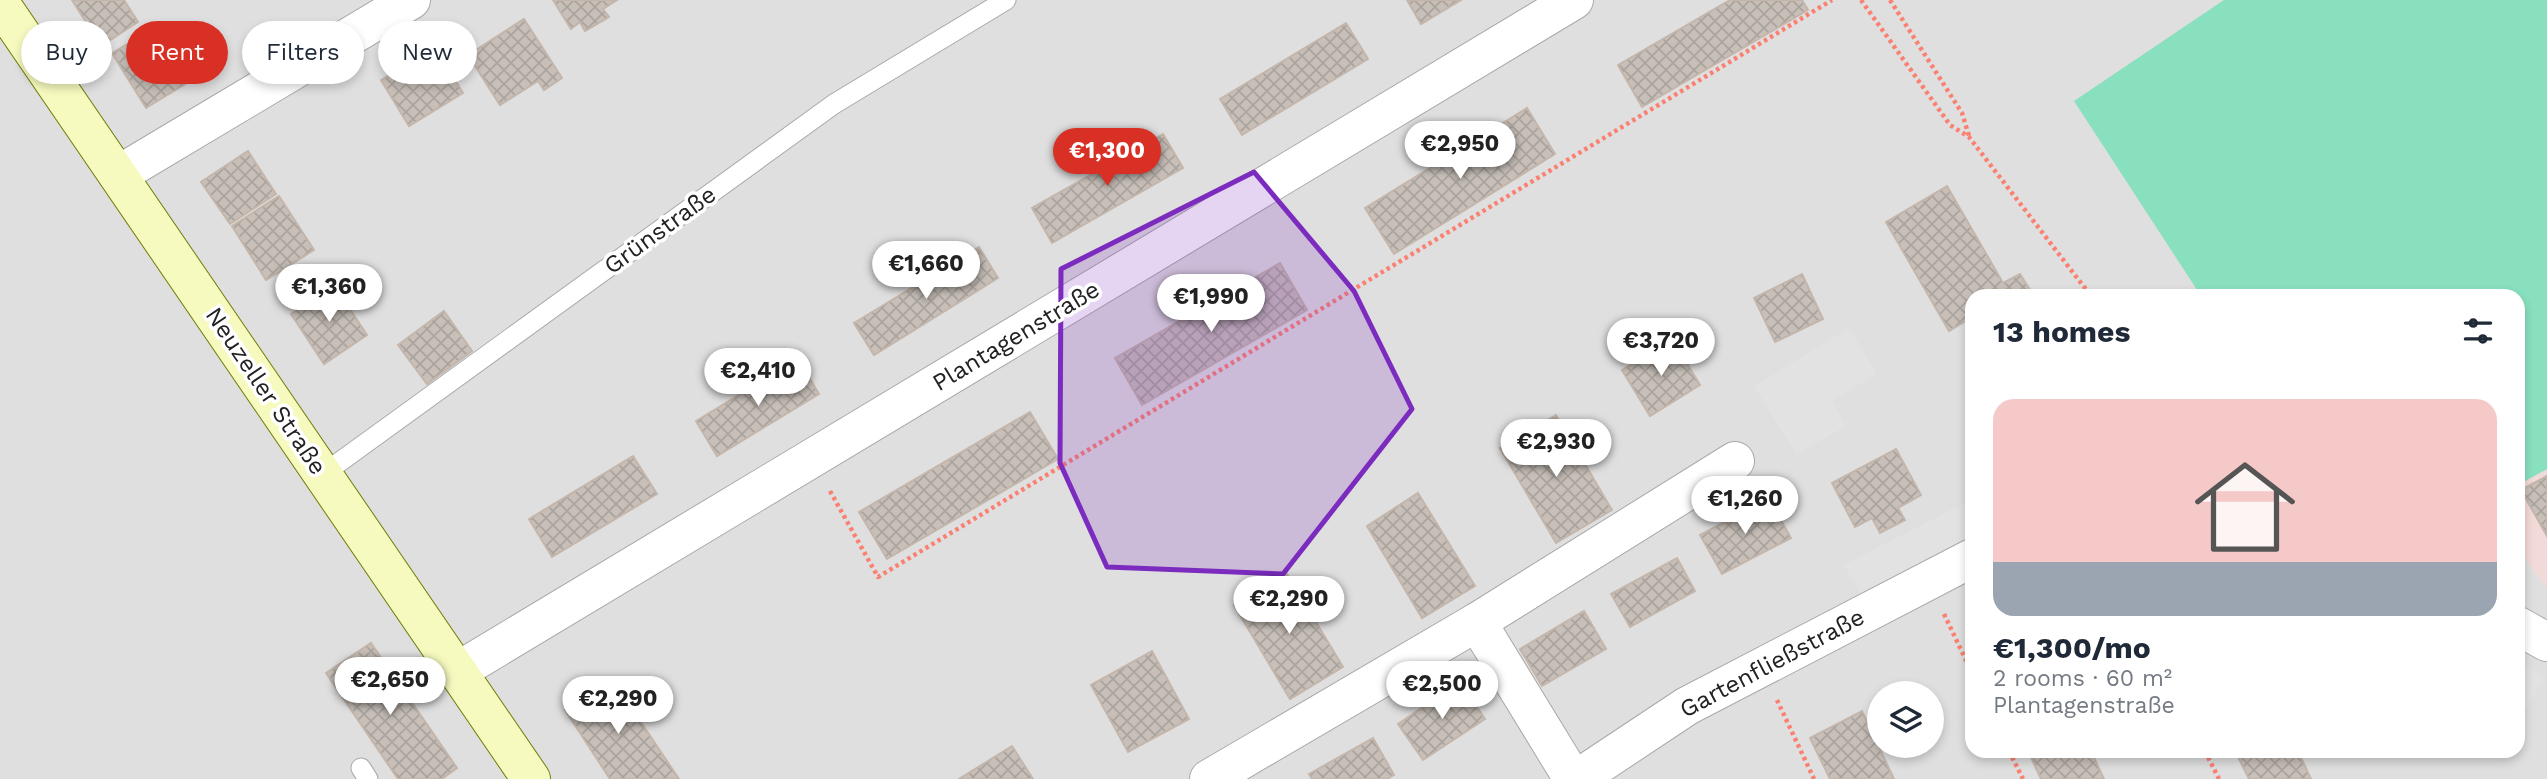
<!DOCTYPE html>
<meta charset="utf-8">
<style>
body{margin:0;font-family:"Work Sans",sans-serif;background:#f6f6f7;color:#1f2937;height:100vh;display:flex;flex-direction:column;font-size:26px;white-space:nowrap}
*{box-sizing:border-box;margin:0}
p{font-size:23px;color:#747a83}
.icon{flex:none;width:38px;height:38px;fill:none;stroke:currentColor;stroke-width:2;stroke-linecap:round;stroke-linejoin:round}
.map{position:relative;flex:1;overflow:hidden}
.details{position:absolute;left:1965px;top:289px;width:560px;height:469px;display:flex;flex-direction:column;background:#fff;border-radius:21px;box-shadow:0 4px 10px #0003}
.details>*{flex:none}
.guide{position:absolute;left:21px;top:21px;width:665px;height:63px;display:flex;gap:14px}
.buttons{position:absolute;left:1867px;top:681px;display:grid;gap:14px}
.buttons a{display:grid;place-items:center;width:77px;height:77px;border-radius:50%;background:#fff;box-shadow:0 4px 10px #0003;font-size:35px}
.price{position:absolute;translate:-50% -60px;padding:0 16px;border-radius:24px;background:#fff;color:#222;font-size:23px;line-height:46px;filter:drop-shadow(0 2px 4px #0008)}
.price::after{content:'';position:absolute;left:50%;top:42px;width:21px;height:16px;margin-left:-10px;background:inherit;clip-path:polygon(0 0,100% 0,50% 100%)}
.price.selected{background:#d93025;color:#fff}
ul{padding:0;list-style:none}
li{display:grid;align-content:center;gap:14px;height:371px;padding:0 28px}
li+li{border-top:2px solid #e0e1e3}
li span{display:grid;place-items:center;height:217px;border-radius:21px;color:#555}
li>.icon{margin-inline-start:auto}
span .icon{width:126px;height:126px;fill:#fffc;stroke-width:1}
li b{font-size:30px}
h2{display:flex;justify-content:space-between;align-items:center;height:84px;padding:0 28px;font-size:30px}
.chip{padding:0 24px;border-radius:32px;background:#fff;box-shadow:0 4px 10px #0003;font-size:24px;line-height:63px}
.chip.selected{background:#d93025;color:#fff}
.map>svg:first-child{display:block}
.residential{fill:#e0dfdf;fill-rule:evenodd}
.commercial{fill:#f2dad9}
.pitch{fill:#88e0be}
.parking{fill:#e2e2e2}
.building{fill:url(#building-cross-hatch);stroke:#c4b6ab;stroke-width:2}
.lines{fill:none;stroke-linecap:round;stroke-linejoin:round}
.lane-casing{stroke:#a9a9a9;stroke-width:21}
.street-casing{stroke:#a9a9a9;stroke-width:40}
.secondary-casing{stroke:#707d05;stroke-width:40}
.path{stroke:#fa8072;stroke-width:4.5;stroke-dasharray:3.5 3.5;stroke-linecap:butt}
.lane{stroke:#fff;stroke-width:19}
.street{stroke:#fff;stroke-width:38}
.secondary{stroke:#f7fabf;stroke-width:38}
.marked{fill:#7b2cbf;fill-opacity:0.2;stroke:#7b2cbf;stroke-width:5;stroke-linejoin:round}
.labels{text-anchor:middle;stroke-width:7;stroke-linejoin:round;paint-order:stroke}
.street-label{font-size:24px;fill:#222;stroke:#fff}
</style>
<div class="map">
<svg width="2547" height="779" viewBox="0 0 2547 779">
<defs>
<pattern id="building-cross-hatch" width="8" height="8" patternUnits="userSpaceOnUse" patternTransform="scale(1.75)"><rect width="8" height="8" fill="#c7bfb8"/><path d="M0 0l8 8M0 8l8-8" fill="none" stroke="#aba49e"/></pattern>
</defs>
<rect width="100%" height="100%" fill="#f2efe9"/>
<!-- residential -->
<path class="residential" d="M0 0H2547V779H0ZM1972 296H2518V751H1972ZM1880 693H1932V746H1880Z"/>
<!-- commercial -->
<path class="commercial" d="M2547 470V588L2518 550V485Z"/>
<!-- pitch -->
<path class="pitch" d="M2224 0H2547V469L2518 485V296H2201L2074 101Z"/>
<!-- parking -->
<g class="parking">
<path d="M1849 328 1877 374 1832 401 1846 426 1796 454 1754 386Z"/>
<path d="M1972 499V536L1860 593 1844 565Z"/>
<path d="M2518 661 2545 677 2525 710 2518 706Z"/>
</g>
<!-- building -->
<g class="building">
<path d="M72 0H124L138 22 101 46Z"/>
<path d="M553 0H617L603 9 609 17 585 31 580 22 571 29Z"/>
<path d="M1407 0H1461L1421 24Z"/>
<path d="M1730 0H1802L1808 10 1642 107 1618 65Z"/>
<path d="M524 19 562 78 544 90 538 81 500 105 468 55Z"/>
<path d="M1346 23 1368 59 1242 135 1220 99Z"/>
<path d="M153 29 187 83 146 108 112 53Z"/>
<path d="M435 48 463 93 409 126 381 80Z"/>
<path d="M1527 108 1555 154 1394 254 1365 208Z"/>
<path d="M1163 134 1183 168 1052 243 1032 208Z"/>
<path d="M248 151 276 194 230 224 201 182Z"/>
<path d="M1947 186 2003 283 2020 274 2034 296H1972V324L1969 319 1949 331 1886 222Z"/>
<path d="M279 196 314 250 266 280 232 226Z"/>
<path d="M979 247 998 278 874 355 854 323Z"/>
<path d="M1280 263 1307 310 1142 405 1115 358Z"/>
<path d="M1802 274 1823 319 1775 342 1754 298Z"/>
<path d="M334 285 367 335 324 364 291 314Z"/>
<path d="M444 311 472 351 427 384 398 345Z"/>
<path d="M1673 340 1700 385 1650 416 1622 370Z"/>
<path d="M798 359 819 394 717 456 696 421Z"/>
<path d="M1030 412 1058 459 887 559 859 512Z"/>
<path d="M1556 415 1612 510 1556 543 1500 448Z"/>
<path d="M1896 449 1921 495 1898 508 1905 520 1880 533 1872 518 1855 527 1832 483Z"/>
<path d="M633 456 657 494 552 557 529 519Z"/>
<path d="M2547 476V536L2521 490Z"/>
<path d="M1418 493 1475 586 1422 618 1367 526Z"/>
<path d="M1769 499 1791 538 1722 574 1700 535Z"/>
<path d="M1677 558 1695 591 1630 627 1611 594Z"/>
<path d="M1287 574 1343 667 1290 699 1234 605Z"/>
<path d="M1584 611 1606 649 1542 686 1520 649Z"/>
<path d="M371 643 457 768 442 779H398L326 673Z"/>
<path d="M1152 651 1189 719 1128 752 1091 685Z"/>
<path d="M612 679 679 779H610L565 710Z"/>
<path d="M1460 682 1485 719 1423 760 1398 724Z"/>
<path d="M1862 711 1894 779H1830L1810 738Z"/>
<path d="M1373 738 1394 775 1387 779H1312L1309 774Z"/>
<path d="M1012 746 1033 779H959Z"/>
<path d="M2028 751H2091L2104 779H2041Z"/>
<path d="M2235 751H2298L2311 779H2249Z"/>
</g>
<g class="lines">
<defs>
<g id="lane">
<path d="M323 474 834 104 1006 0"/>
<path d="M361 768 368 779"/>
</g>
<g id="street">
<path d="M118 175 411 0"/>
<path d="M2518 626 2547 642"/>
<path d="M458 671 1574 0"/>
<path d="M1209 779 1477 622"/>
<path d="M1573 779 1477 622 1735 461"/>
<path d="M1577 779 1687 706 1972 558"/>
</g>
<path id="secondary" d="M0 3 531 779"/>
</defs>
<!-- lane casing -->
<use href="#lane" class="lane-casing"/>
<!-- street casing -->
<use href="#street" class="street-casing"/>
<!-- secondary casing -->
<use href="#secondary" class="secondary-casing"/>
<!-- path -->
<g class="path">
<path d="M1861 0 1950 125 1969 137 2091 296"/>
<path d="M1890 0 1962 113 1969 136"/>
<path d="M830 491 878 577 1832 0"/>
<path d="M1944 614 1972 673"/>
<path d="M1777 700 1814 779"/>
<path d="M2009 751 2023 779"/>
<path d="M2205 751 2219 779"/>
</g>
<!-- lane -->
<use href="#lane" class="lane"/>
<!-- street -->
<use href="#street" class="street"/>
<!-- secondary -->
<use href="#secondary" class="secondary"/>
</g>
<!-- marked area -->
<path class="marked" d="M1254 172 1354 291 1412 409 1283 574 1107 567 1060 463 1061 269Z"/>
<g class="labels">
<!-- street labels -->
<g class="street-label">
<text transform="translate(660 230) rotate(-36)" y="8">Grünstraße</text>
<text transform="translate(1016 336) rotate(-31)" y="8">Plantagenstraße</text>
<text transform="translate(266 391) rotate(56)" y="8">Neuzeller Straße</text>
<text transform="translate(1772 663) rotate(-28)" y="8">Gartenfließstraße</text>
</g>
</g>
</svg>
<div class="buttons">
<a><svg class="icon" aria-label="layers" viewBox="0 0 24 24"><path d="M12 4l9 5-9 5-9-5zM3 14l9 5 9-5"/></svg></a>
</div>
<b class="price" style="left:1460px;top:181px">€2,950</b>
<b class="price selected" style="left:1107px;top:188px">€1,300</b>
<b class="price" style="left:926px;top:301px">€1,660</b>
<b class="price" style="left:329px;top:324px">€1,360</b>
<b class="price" style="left:1211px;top:334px">€1,990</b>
<b class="price" style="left:1661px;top:378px">€3,720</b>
<b class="price" style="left:758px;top:408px">€2,410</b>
<b class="price" style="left:1556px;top:479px">€2,930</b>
<b class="price" style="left:1745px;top:536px">€1,260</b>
<b class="price" style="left:1289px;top:636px">€2,290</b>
<b class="price" style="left:390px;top:717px">€2,650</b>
<b class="price" style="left:1442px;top:721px">€2,500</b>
<b class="price" style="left:618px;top:736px">€2,290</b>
<div class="guide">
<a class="chip">Buy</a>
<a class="chip selected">Rent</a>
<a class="chip">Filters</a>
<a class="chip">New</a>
</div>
<section class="details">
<h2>13 homes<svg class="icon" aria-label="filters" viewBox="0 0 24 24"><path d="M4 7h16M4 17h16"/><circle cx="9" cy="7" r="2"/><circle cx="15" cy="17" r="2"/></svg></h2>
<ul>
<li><span style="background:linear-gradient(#f6c9c9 75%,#9aa5b1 0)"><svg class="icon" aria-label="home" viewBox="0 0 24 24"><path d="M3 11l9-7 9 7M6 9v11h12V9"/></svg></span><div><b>€1,300/mo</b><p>2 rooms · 60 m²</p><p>Plantagenstraße</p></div></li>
</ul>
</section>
</div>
